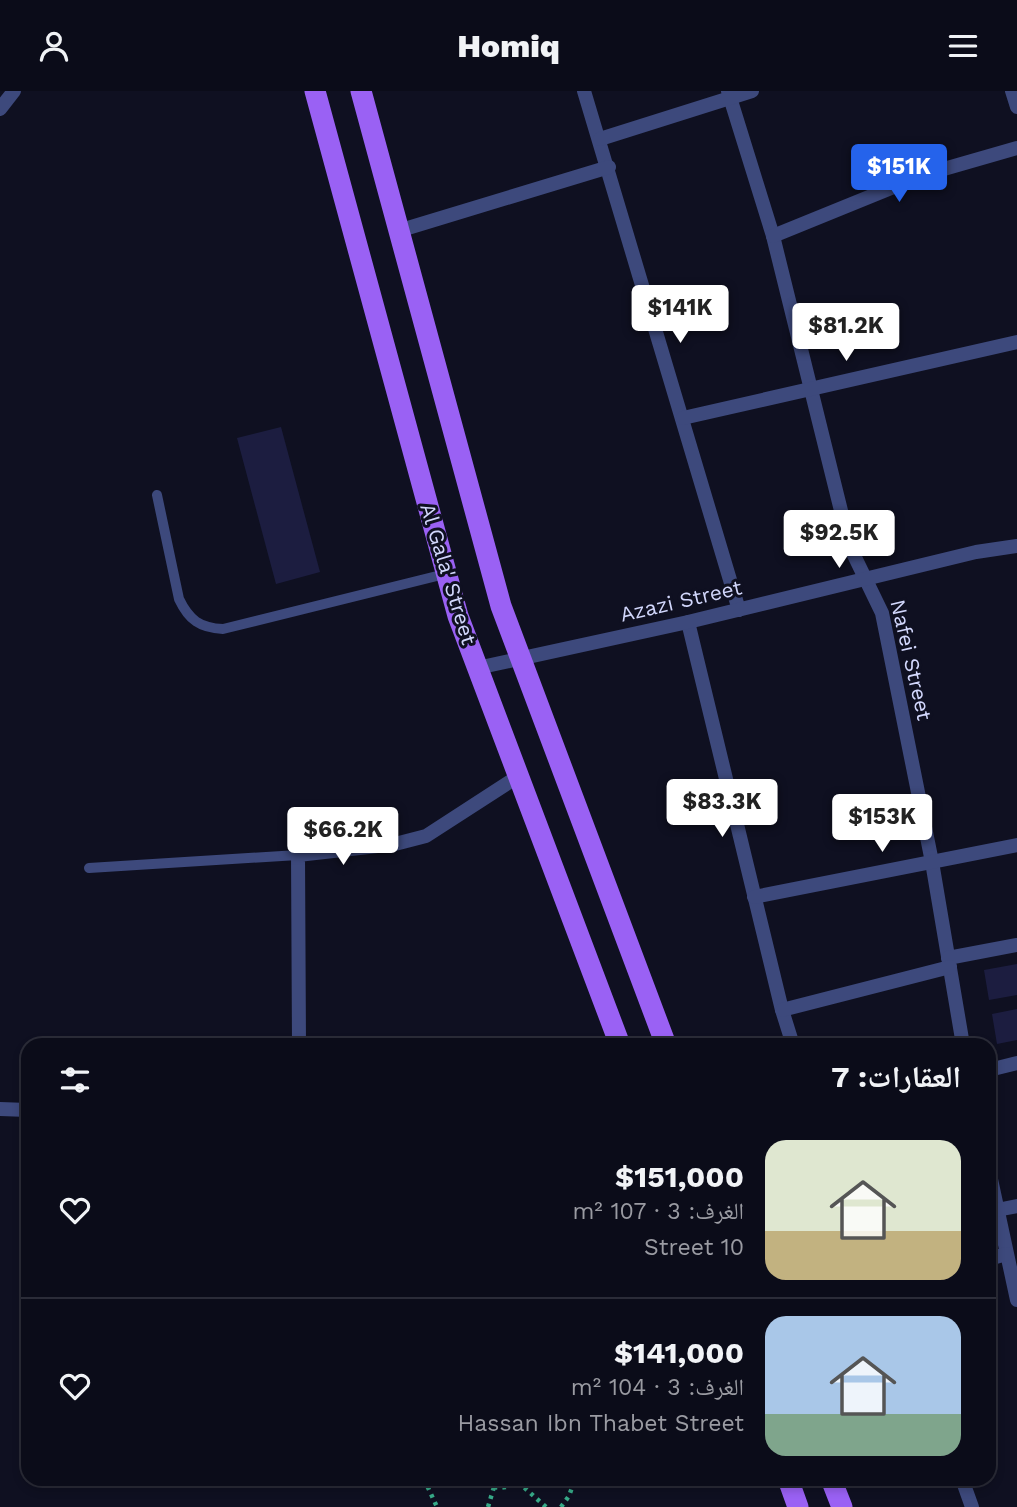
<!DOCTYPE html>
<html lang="ar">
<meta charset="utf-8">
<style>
body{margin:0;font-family:"Work Sans","Noto Naskh Arabic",sans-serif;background:#141522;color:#f1f3f6;direction:rtl;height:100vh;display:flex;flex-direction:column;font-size:26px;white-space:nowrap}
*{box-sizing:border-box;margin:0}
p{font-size:23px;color:#9a9ba2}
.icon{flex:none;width:38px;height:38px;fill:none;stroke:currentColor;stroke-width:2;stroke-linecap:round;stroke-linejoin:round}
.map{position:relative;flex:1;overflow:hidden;direction:ltr}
.side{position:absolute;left:21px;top:947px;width:975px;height:448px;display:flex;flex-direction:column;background:#0b0c19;border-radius:21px;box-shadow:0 4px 10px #0003,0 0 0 2px #2b2c38;direction:rtl}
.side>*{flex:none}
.price{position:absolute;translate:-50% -60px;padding:0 16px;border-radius:7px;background:#fff;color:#222;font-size:23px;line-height:46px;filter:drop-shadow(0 2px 4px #0008)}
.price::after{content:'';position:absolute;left:50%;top:42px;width:21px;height:16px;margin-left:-10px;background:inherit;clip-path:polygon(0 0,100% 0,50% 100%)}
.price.current{background:#2563eb;color:#fff}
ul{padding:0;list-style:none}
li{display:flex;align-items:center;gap:21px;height:175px;padding:0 35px}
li+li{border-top:2px solid #2b2c38}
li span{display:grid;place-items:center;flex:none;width:196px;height:140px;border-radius:21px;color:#555}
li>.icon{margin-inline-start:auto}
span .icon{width:84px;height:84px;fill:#fffc;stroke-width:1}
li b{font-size:30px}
h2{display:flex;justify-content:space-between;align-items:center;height:84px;padding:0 35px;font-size:30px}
header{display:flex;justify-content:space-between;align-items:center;height:91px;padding:0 35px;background:#0b0c19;font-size:32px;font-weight:800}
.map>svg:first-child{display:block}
.building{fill:#1c1d40}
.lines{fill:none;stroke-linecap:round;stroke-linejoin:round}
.path{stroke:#37ab89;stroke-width:4.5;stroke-dasharray:3.5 5;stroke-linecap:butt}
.service{stroke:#3d497c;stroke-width:10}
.minor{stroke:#3d497c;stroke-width:14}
.primary{stroke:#9a61f4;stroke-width:21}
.labels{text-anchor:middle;stroke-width:6;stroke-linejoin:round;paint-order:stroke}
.street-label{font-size:21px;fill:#d2d7fc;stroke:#0f1021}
</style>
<header><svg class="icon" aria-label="menu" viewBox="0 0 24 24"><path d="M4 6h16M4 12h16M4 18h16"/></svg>Homiq<svg class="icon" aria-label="person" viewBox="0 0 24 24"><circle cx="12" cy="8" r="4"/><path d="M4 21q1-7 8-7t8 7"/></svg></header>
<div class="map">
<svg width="1017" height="1416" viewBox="0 0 1017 1416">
<rect width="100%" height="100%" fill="#0f1021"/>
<!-- building -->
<g class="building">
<path d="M281 336 320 481 276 493 237 347Z"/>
<path d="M1017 873V904L989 909 984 879Z"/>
<path d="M1017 918V949L997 953 992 923Z"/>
</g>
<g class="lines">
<!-- path -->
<g class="path">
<path d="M424 1388 437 1416"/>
<path d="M479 1388C492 1399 508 1400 522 1388"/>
<path d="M518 1391 546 1416"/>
<path d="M424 1392 438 1388"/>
<path d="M488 1416 494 1396"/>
<path d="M561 1416 569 1405 575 1388"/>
</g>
<!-- service -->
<g class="service">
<path d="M157 404 179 508C189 529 200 537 223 538L445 483"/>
<path d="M89 777 298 764"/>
</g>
<!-- minor -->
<g class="minor">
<path d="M584 0 739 519"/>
<path d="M728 0 773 145 850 456 882 522 932 771 963 954"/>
<path d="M1012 0 1017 16"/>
<path d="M0 18 14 0"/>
<path d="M600 48 752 0"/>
<path d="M398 140 609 76"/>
<path d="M773 145 923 84 1017 57"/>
<path d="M683 327 1017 251"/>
<path d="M688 531 782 919 793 954"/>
<path d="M477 577 688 531 976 461 1017 455"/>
<path d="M754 806 1017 754"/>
<path d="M948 867 1017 854"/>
<path d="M782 919 950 876"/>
<path d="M299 954 298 764 395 753 426 745 517 686"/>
<path d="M989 979 1017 972"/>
<path d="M0 1018 28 1019"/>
<path d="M989 1079 1017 1209"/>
<path d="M997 1119 1017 1115"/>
<path d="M989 1168 1006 1163"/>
<path d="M962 1388 972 1416"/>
</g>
<!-- primary -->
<g class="primary">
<path d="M315 0 458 525 620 954"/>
<path d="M361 0 501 515 666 954"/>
<path d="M788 1388 798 1416"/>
<path d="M831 1388 842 1416"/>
</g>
</g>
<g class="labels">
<!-- street labels -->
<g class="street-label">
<text transform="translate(448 483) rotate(73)" y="7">Al Gala' Street</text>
<text transform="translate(681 510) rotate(-13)" y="7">Azazi Street</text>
<text transform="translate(911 569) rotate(77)" y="7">Nafei Street</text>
</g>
</g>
</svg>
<b class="price current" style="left:899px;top:113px">$151K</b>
<b class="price" style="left:680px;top:254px">$141K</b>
<b class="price" style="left:846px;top:272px">$81.2K</b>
<b class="price" style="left:839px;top:479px">$92.5K</b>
<b class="price" style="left:722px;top:748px">$83.3K</b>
<b class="price" style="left:882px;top:763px">$153K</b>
<b class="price" style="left:343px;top:776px">$66.2K</b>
<section class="side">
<h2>العقارات: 7<svg class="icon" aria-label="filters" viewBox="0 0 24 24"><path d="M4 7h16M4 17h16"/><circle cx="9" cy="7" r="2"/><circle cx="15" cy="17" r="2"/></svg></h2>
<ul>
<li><span style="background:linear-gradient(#dfe7d0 65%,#c2b280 0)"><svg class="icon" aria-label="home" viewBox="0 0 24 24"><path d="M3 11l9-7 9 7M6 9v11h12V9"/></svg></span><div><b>$151,000</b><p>الغرف: 3 · 107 m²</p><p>Street 10</p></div><svg class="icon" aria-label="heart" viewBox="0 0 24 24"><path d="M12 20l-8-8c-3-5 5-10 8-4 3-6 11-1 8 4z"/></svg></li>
<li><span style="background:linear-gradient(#a9c7e8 70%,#7fa58c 0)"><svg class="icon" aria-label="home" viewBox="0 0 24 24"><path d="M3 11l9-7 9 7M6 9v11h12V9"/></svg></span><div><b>$141,000</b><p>الغرف: 3 · 104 m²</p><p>Hassan Ibn Thabet Street</p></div><svg class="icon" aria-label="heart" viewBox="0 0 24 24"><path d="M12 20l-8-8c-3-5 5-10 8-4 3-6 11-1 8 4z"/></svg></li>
</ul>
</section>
</div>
